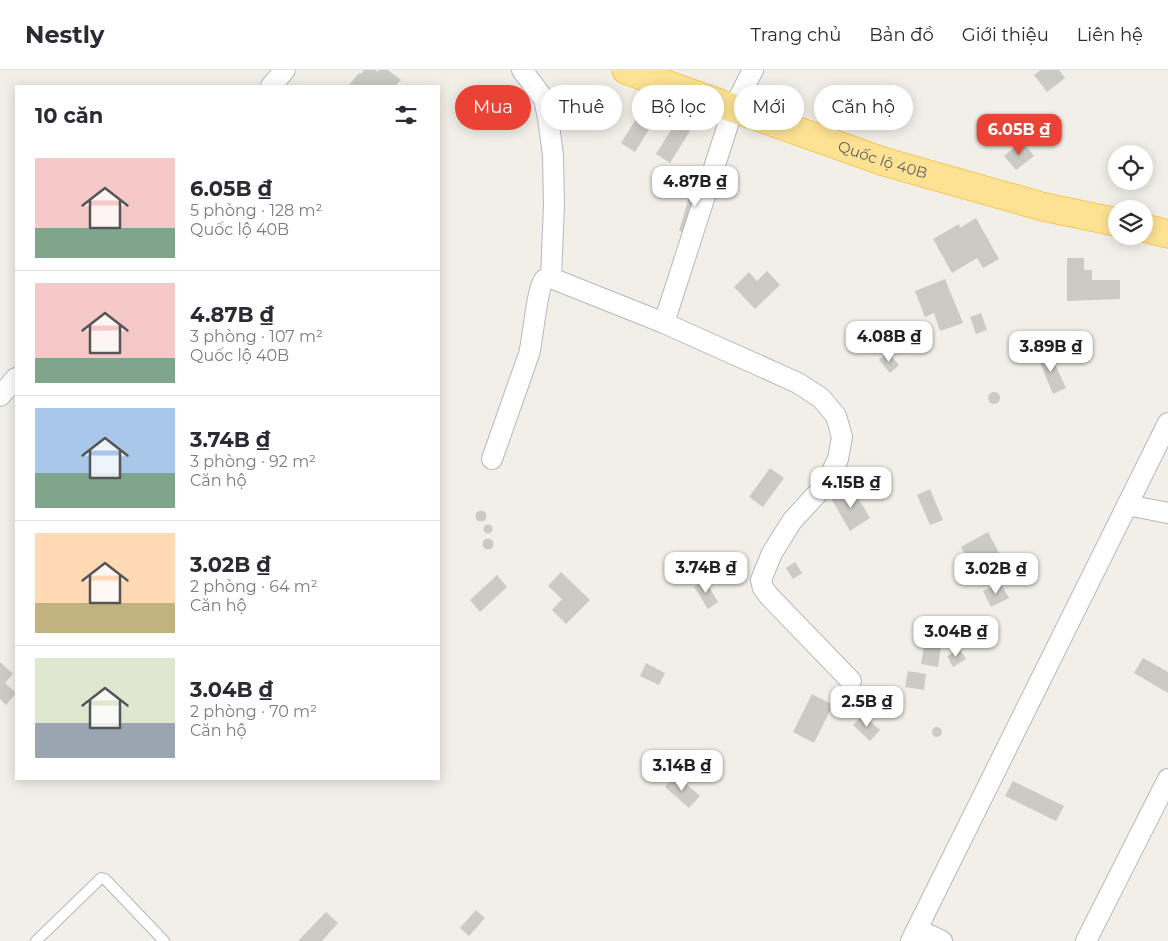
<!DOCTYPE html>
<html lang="vi">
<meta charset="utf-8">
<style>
body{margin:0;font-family:Montserrat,sans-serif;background:#f7f7f7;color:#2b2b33;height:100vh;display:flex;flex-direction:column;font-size:19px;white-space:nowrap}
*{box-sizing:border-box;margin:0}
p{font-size:16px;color:#7c7c81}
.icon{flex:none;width:28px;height:28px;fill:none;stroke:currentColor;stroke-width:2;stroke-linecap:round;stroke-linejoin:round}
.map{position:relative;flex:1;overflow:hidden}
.drawer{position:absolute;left:15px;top:15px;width:425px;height:695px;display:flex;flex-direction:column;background:#fff;border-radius:0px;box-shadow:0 2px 12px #0003}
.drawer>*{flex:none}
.guide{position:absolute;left:455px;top:15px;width:475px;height:45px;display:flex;gap:10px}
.controls{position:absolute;left:1108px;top:75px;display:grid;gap:10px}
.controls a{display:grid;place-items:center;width:45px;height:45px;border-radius:50%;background:#fff;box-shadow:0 2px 12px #0003;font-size:25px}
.price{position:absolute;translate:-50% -42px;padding:0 11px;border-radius:10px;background:#fff;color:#222;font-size:16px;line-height:32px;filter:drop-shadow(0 1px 2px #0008)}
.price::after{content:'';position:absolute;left:50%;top:30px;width:15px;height:11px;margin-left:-8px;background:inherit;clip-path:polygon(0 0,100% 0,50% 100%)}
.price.current{background:#ea4335;color:#fff}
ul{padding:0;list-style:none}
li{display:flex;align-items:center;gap:15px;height:125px;padding:0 20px}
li+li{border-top:1px solid #e1e1e2}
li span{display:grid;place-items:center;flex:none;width:140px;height:100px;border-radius:0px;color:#555}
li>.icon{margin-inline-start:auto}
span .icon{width:60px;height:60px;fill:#fffc;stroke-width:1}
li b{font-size:21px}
h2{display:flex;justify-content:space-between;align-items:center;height:60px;padding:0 20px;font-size:21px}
.pill{padding:0 18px;border-radius:22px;background:#fff;box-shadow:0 2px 12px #0003;font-size:18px;line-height:45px}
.pill.current{background:#ea4335;color:#fff}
header{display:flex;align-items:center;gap:30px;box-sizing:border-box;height:70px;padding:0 25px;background:#fff;border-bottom:1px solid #e1e1e2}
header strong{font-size:24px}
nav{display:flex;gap:28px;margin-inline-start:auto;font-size:18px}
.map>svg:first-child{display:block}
.building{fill:#cccac5}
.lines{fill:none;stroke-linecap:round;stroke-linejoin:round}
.lane-casing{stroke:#b5b8bc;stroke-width:12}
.street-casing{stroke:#b5b8bc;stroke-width:22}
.highway-casing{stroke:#f9ab00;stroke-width:29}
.lane{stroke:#fff;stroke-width:10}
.street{stroke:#fff;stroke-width:20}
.highway{stroke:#fde293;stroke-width:28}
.labels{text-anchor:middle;stroke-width:4;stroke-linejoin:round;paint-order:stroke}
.street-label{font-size:15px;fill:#5f6368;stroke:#fff}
</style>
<header>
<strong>Nestly</strong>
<nav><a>Trang chủ</a><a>Bản đồ</a><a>Giới thiệu</a><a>Liên hệ</a></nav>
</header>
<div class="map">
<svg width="1168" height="871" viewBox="0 0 1168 871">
<rect width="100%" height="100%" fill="#f1efe8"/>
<!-- building -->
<g class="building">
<path d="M364 0H375L378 2 379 0H388L401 10 395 16H376L374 15 373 16H348L359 3 361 4Z"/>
<path d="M1041 0H1059L1065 8 1047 22 1034 5Z"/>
<path d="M641 41 655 50 635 82 621 73Z"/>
<path d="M676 52 690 61 670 93 656 84Z"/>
<path d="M1022 71 1034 86 1016 100 1004 86Z"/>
<path d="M694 110 710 114 695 166 679 161Z"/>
<path d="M976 148 999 189 983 198 977 188 952 203 933 169 959 154 960 158Z"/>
<path d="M1067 188H1084V200H1092V210H1120V229L1067 231Z"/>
<path d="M767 201 780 215 755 239 734 217 749 202 757 211Z"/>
<path d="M945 209 963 253 940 261 934 243 925 247 915 221Z"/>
<path d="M981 243 987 260 976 264 970 247Z"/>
<path d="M1049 281 1066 318 1053 324 1037 286Z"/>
<path d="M887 282 899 295 890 303 879 290Z"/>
<circle cx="994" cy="328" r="6"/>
<path d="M770 398 784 408 763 437 749 427Z"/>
<path d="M852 418 870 448 850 461 832 430Z"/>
<path d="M930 419 943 450 930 455 917 425Z"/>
<circle cx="481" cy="446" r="5.5"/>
<circle cx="488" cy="459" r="4.5"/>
<path d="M988 462 1008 500 992 508 984 492 972 498 961 477Z"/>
<circle cx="488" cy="474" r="5.5"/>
<path d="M795 492 802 503 793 509 786 498Z"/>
<path d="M561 502 590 530 566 554 552 540 562 529 548 516Z"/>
<path d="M497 505 507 517 480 542 470 530Z"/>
<path d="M705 510 718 532 708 539 694 517Z"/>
<path d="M1000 512 1009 528 991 537 983 521Z"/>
<path d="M928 553 944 556 938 597 921 594Z"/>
<path d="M960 579 966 589 953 597 947 586Z"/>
<path d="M1143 588 1168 602V623L1134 603Z"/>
<path d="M0 592 13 604 5 613 16 623 6 635 0 629Z"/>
<path d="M646 593 665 603 659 615 640 606Z"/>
<path d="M908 601 926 604 924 620 905 617Z"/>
<path d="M812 624 833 635 814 673 793 662Z"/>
<path d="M863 645 880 660 870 671 853 655Z"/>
<circle cx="937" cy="662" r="5"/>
<path d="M676 705 700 726 689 738 665 717Z"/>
<path d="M1013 711 1064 736 1056 751 1005 726Z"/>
<path d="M476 840 485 848 469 866 460 858Z"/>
<path d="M326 842 338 853 322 871H298Z"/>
</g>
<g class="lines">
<defs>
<path id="lane" d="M36 871 101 808 105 809 164 871"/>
<g id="street">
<path d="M522 0 544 29 548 48 553 85 554 135 551 208"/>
<path d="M271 16 285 0"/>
<path d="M664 253 798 313 821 328 836 346 842 367 838 389 826 414 792 451 772 483 761 510 763 518 769 526 851 611"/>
<path d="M0 326 16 308"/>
<path d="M492 389 529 284C533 269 537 218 544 210 547 208 547 208 551 208L664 253 733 39 753 0"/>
<path d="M1127 435 1168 443"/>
<path d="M917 859 942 871"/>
<path d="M911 871 1168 353"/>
<path d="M1086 871 1168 709"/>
</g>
<g id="highway">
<path id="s1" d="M626 0 885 92 1044 137 1116 152"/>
<path d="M1144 158 1168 164"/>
</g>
</defs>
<!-- lane casing -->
<use href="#lane" class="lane-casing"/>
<!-- street casing -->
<use href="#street" class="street-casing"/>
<!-- highway casing -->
<use href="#highway" class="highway-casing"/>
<!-- lane -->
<use href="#lane" class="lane"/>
<!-- street -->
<use href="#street" class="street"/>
<!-- highway -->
<use href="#highway" class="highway"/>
</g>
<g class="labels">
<!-- street labels -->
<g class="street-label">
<text dy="5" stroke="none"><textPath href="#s1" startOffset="272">Quốc lộ 40B</textPath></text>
</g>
</g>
</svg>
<div class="controls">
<a><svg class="icon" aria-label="locate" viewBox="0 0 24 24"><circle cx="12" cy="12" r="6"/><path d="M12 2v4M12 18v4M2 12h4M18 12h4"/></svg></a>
<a><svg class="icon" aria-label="layers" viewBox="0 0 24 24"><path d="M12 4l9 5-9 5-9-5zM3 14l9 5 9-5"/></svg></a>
</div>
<b class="price current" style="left:1019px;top:86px">6.05B ₫</b>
<b class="price" style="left:695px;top:138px">4.87B ₫</b>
<b class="price" style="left:889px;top:293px">4.08B ₫</b>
<b class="price" style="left:1051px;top:303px">3.89B ₫</b>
<b class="price" style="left:851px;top:439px">4.15B ₫</b>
<b class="price" style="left:706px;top:524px">3.74B ₫</b>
<b class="price" style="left:996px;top:525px">3.02B ₫</b>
<b class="price" style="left:956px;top:588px">3.04B ₫</b>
<b class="price" style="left:867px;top:658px">2.5B ₫</b>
<b class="price" style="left:682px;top:722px">3.14B ₫</b>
<div class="guide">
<a class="pill current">Mua</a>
<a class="pill">Thuê</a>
<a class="pill">Bộ lọc</a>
<a class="pill">Mới</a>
<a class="pill">Căn hộ</a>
</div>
<section class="drawer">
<h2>10 căn<svg class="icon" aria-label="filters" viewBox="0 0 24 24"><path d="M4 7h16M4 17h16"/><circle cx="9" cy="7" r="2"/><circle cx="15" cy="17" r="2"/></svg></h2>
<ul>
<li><span style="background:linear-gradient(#f6c9c9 70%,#7fa58c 0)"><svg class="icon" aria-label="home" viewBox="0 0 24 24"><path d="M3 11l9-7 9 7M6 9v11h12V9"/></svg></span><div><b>6.05B ₫</b><p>5 phòng · 128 m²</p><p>Quốc lộ 40B</p></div></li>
<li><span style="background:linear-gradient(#f6c9c9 75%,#7fa58c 0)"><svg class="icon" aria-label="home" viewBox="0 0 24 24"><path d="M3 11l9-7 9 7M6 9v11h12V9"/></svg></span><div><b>4.87B ₫</b><p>3 phòng · 107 m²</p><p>Quốc lộ 40B</p></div></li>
<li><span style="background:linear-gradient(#a9c7e8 65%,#7fa58c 0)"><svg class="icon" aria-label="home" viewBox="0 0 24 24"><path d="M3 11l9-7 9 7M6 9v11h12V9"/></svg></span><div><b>3.74B ₫</b><p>3 phòng · 92 m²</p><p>Căn hộ</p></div></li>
<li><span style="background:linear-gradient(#ffd9b3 70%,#c2b280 0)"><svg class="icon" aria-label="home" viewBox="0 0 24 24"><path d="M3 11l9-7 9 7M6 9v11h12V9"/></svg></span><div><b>3.02B ₫</b><p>2 phòng · 64 m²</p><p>Căn hộ</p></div></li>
<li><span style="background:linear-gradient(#dfe7d0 65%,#9aa5b1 0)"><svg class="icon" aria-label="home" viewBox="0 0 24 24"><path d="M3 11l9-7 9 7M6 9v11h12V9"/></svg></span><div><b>3.04B ₫</b><p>2 phòng · 70 m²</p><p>Căn hộ</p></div></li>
</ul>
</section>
</div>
